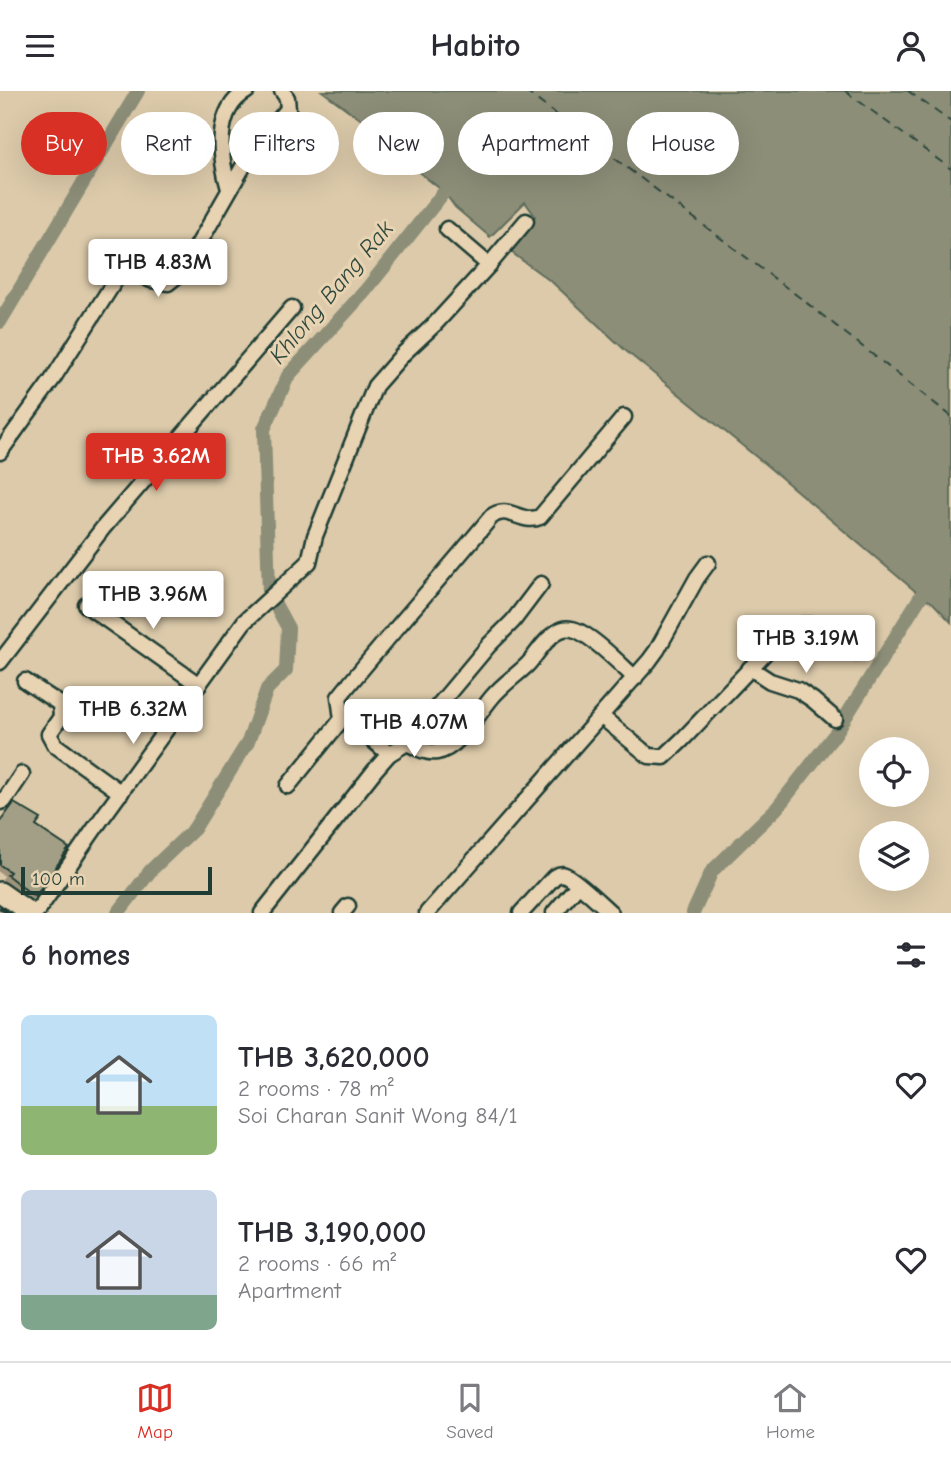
<!DOCTYPE html>
<meta charset="utf-8">
<style>
body{margin:0;font-family:"Comic Neue",sans-serif;background:#f7f7f7;color:#2b2b33;height:100vh;display:flex;flex-direction:column;font-size:26px;white-space:nowrap}
*{box-sizing:border-box;margin:0}
p{font-size:23px;color:#7c7c81}
.icon{flex:none;width:38px;height:38px;fill:none;stroke:currentColor;stroke-width:2;stroke-linecap:round;stroke-linejoin:round}
.map{position:relative;height:822px;overflow:hidden}
.side{display:flex;flex-direction:column;background:#fff;flex:1}
.side>*{flex:none}
.hud{position:absolute;left:21px;top:21px;width:910px;height:63px;display:flex;gap:14px}
.controls{position:absolute;left:859px;top:646px;display:grid;gap:14px}
.controls a{display:grid;place-items:center;width:70px;height:70px;border-radius:50%;background:#fff;box-shadow:0 7px 28px #0002;font-size:35px}
.scale{position:absolute;left:21px;bottom:18px;width:191px;box-sizing:border-box;padding-left:7px;border:4px solid #1f3d34;border-top:0;font-size:19px;line-height:24px;white-space:nowrap;color:#1f3d34;-webkit-text-stroke:5px #e8d3b2;paint-order:stroke}
.price{position:absolute;translate:-50% -60px;padding:0 16px;border-radius:7px;background:#fff;color:#222;font-size:23px;line-height:46px;filter:drop-shadow(0 2px 4px #0008)}
.price::after{content:'';position:absolute;left:50%;top:42px;width:21px;height:16px;margin-left:-10px;background:inherit;clip-path:polygon(0 0,100% 0,50% 100%)}
.price.selected{background:#d93025;color:#fff}
ul{padding:0;list-style:none}
li{display:flex;align-items:center;gap:21px;height:175px;padding:0 21px}
li span{display:grid;place-items:center;flex:none;width:196px;height:140px;border-radius:10px;color:#555}
li>.icon{margin-inline-start:auto}
span .icon{width:84px;height:84px;fill:#fffc;stroke-width:1}
li b{font-size:30px}
h2{display:flex;justify-content:space-between;align-items:center;height:84px;padding:0 21px;font-size:30px}
.tag{padding:0 24px;border-radius:32px;background:#fff;box-shadow:0 7px 28px #0002;font-size:24px;line-height:63px}
.tag.selected{background:#d93025;color:#fff}
header{display:flex;justify-content:space-between;align-items:center;height:91px;padding:0 21px;background:#fff;font-size:32px;font-weight:700}
.dock{display:flex;justify-content:space-around;align-items:center;height:98px;border-top:2px solid #e1e1e2;background:#fff;font-size:19px;color:#7c7c81}
.dock a{display:grid;justify-items:center;gap:4px}
.dock .selected{color:#d93025}
.map>svg:first-child{display:block}
.water{fill:#8c8e78;stroke:#606e5d;stroke-width:2}
.lines{fill:none;stroke-linecap:round;stroke-linejoin:round}
.canal{stroke:#8c8e78;stroke-width:14}
.ferry{stroke:#2f493e;stroke-width:2;stroke-dasharray:9 7;stroke-linecap:butt}
.building{fill:#a29f86;stroke:#1f3d34;stroke-width:2;filter:url(#shadow)}
.minor-casing{stroke:#1f3d34;stroke-width:19}
.major-casing{stroke:#1f3d34;stroke-width:24}
.minor{stroke:#e8d3b2;stroke-width:14}
.major{stroke:#e8d3b2;stroke-width:19}
.rail{stroke:#1f3d34;stroke-width:3.5}
.labels{text-anchor:middle;stroke-width:6;stroke-linejoin:round;paint-order:stroke}
.water-label{font-size:24px;font-style:italic;fill:#2f493e;stroke:#e8d3b2}
</style>
<header><svg class="icon" aria-label="menu" viewBox="0 0 24 24"><path d="M4 6h16M4 12h16M4 18h16"/></svg>Habito<svg class="icon" aria-label="person" viewBox="0 0 24 24"><circle cx="12" cy="8" r="4"/><path d="M4 21q1-7 8-7t8 7"/></svg></header>
<div class="map">
<svg width="951" height="822" viewBox="0 0 951 822">
<defs>
<filter id="shadow"><feDropShadow dx="-4" dy="4" stdDeviation="0" flood-color="#0004"/></filter>
</defs>
<rect width="100%" height="100%" fill="#dccaaa"/>
<filter id="ink" filterUnits="userSpaceOnUse"><feTurbulence type="fractalNoise" baseFrequency=".0143" numOctaves="2"/><feDisplacementMap in="SourceGraphic" scale="14" xChannelSelector="R" yChannelSelector="G"/><feConvolveMatrix kernelMatrix="1 2 1 2 8 2 1 2 1" color-interpolation-filters="sRGB"/></filter>
<g filter="url(#ink)">
<!-- water -->
<path class="water" d="M322 0H951V531L933 512 921 505 765 373 626 260 553 192 507 158 535 125 525 111 490 146 455 116 444 101 391 59 422 29 410 21 385 46Z"/>
<g class="lines">
<!-- canal -->
<g class="canal">
<path d="M0 231 138 0"/>
<path d="M118 822 151 779 194 738 248 651 267 598 286 579 288 537 269 502 264 338 288 285 366 199 456 86"/>
<path d="M693 822 712 780 777 717 835 643 921 505 951 469"/>
</g>
<!-- ferry -->
<g class="ferry">
<path d="M525 0 803 209 951 325"/>
<path d="M845 0 951 78"/>
<path d="M908 0 951 31"/>
</g>
</g>
<!-- building -->
<path class="building" d="M14 712 41 728 36 735 69 757 35 806 7 784 10 781 0 774V731Z"/>
<g class="lines">
<defs>
<g id="minor">
<path d="M229 98C220 67 213 19 247 0"/>
<path d="M447 138 489 174"/>
<path d="M0 361 52 289 118 185 127 177 151 189 168 192 183 180 252 60 288 18 287 7 282 0"/>
<path d="M86 514 199 594"/>
<path d="M0 571 103 437 292 217"/>
<path d="M750 577 770 590 798 599 813 609 835 628"/>
<path d="M25 590 60 613 61 626 49 643 55 654 121 702"/>
<path d="M602 626 649 665 664 666 682 649 786 540 802 534H811L856 561"/>
<path d="M342 628 347 627 389 663"/>
<path d="M407 652C416 656 426 663 437 661 459 658 478 622 493 605 503 593 517 584 528 573 537 563 545 548 557 541 561 538 567 537 572 538 589 541 621 574 635 587"/>
<path d="M288 695 342 628 339 606C388 545 441 487 491 426 508 412 521 434 540 426L624 326"/>
<path d="M0 711 4 710 22 683"/>
<path d="M36 822 102 727 244 531 309 471 315 445 375 295 404 262 434 234 489 174 526 130"/>
<path d="M262 822 375 679 389 663 407 652 489 554 513 530 541 493"/>
<path d="M342 822 348 815"/>
<path d="M427 822 649 570 657 559 697 487 708 472"/>
<path d="M521 822 554 786C558 784 560 782 565 784 575 788 601 813 611 822"/>
<path d="M554 822 578 794"/>
</g>
<path id="major" d="M0 801 30 822"/>
</defs>
<!-- minor casing -->
<use href="#minor" class="minor-casing"/>
<!-- major casing -->
<use href="#major" class="major-casing"/>
<!-- minor -->
<use href="#minor" class="minor"/>
<!-- major -->
<use href="#major" class="major"/>
<!-- rail -->
<path class="rail" d="M0 817 7 822"/>
</g>
</g>
<g class="labels">
<!-- water labels -->
<g class="water-label">
<text transform="translate(331 201) rotate(-50)" y="8">Khlong Bang Rak</text>
</g>
</g>
</svg>
<div class="controls">
<a><svg class="icon" aria-label="locate" viewBox="0 0 24 24"><circle cx="12" cy="12" r="6"/><path d="M12 2v4M12 18v4M2 12h4M18 12h4"/></svg></a>
<a><svg class="icon" aria-label="layers" viewBox="0 0 24 24"><path d="M12 4l9 5-9 5-9-5zM3 14l9 5 9-5"/></svg></a>
</div>
<div class="scale">100 m</div>
<b class="price" style="left:158px;top:208px">THB 4.83M</b>
<b class="price selected" style="left:156px;top:402px">THB 3.62M</b>
<b class="price" style="left:153px;top:540px">THB 3.96M</b>
<b class="price" style="left:806px;top:584px">THB 3.19M</b>
<b class="price" style="left:133px;top:655px">THB 6.32M</b>
<b class="price" style="left:414px;top:668px">THB 4.07M</b>
<div class="hud">
<a class="tag selected">Buy</a>
<a class="tag">Rent</a>
<a class="tag">Filters</a>
<a class="tag">New</a>
<a class="tag">Apartment</a>
<a class="tag">House</a>
</div>
</div>
<section class="side">
<h2>6 homes<svg class="icon" aria-label="filters" viewBox="0 0 24 24"><path d="M4 7h16M4 17h16"/><circle cx="9" cy="7" r="2"/><circle cx="15" cy="17" r="2"/></svg></h2>
<ul>
<li><span style="background:linear-gradient(#bfe0f5 65%,#8fb573 0)"><svg class="icon" aria-label="home" viewBox="0 0 24 24"><path d="M3 11l9-7 9 7M6 9v11h12V9"/></svg></span><div><b>THB 3,620,000</b><p>2 rooms · 78 m²</p><p>Soi Charan Sanit Wong 84/1</p></div><svg class="icon" aria-label="heart" viewBox="0 0 24 24"><path d="M12 20l-8-8c-3-5 5-10 8-4 3-6 11-1 8 4z"/></svg></li>
<li><span style="background:linear-gradient(#c9d6e8 75%,#7fa58c 0)"><svg class="icon" aria-label="home" viewBox="0 0 24 24"><path d="M3 11l9-7 9 7M6 9v11h12V9"/></svg></span><div><b>THB 3,190,000</b><p>2 rooms · 66 m²</p><p>Apartment</p></div><svg class="icon" aria-label="heart" viewBox="0 0 24 24"><path d="M12 20l-8-8c-3-5 5-10 8-4 3-6 11-1 8 4z"/></svg></li>
</ul>
</section>
<nav class="dock">
<a class="selected"><svg class="icon" aria-label="map" viewBox="0 0 24 24"><path d="M3 6l6-2 6 2 6-2v14l-6 2-6-2-6 2zM9 4v14M15 6v14"/></svg>Map</a>
<a><svg class="icon" aria-label="saved" viewBox="0 0 24 24"><path d="M7 4h10v16l-5-4-5 4z"/></svg>Saved</a>
<a><svg class="icon" aria-label="home" viewBox="0 0 24 24"><path d="M3 11l9-7 9 7M6 9v11h12V9"/></svg>Home</a>
</nav>
